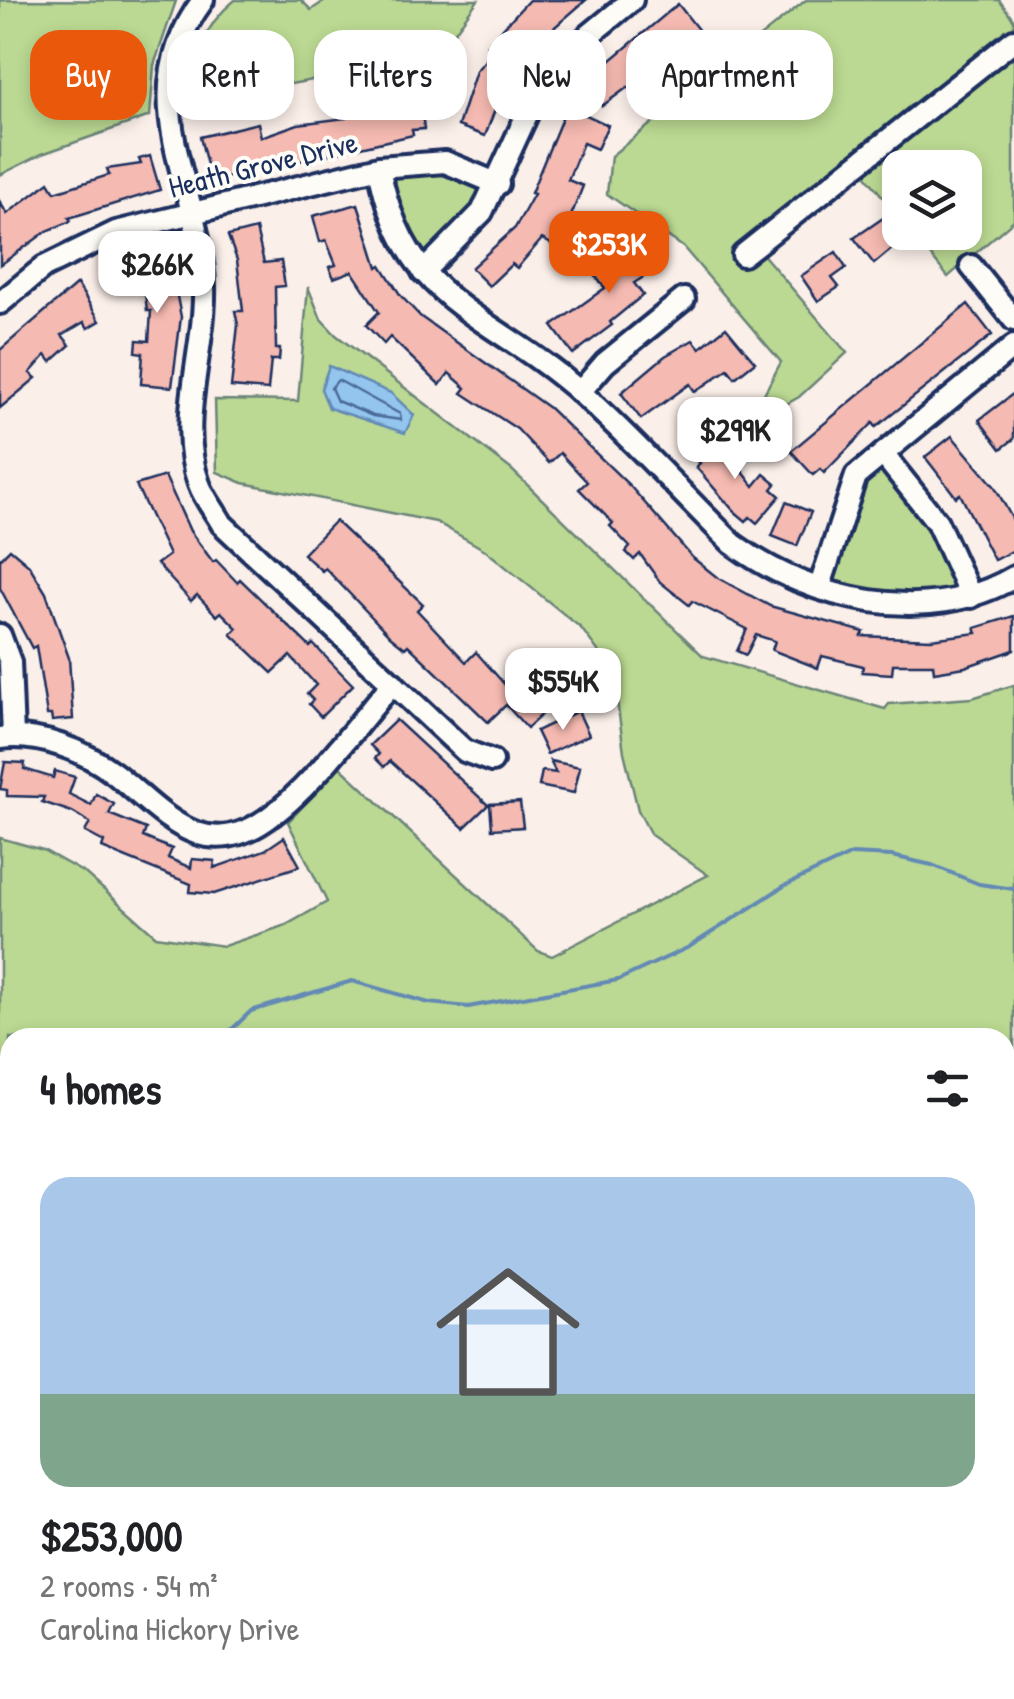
<!DOCTYPE html>
<meta charset="utf-8">
<style>
body{margin:0;font-family:"Patrick Hand",sans-serif;background:#f2f2f2;color:#202124;height:100vh;display:flex;flex-direction:column;font-size:38px;white-space:nowrap}
*{box-sizing:border-box;margin:0}
p{font-size:32px;color:#757577}
.icon{flex:none;width:55px;height:55px;fill:none;stroke:currentColor;stroke-width:2;stroke-linecap:round;stroke-linejoin:round}
.map{position:relative;flex:1;overflow:hidden}
.panel{position:absolute;left:0px;top:1028px;width:1015px;height:672px;display:flex;flex-direction:column;background:#fff;border-radius:30px 30px 0 0;box-shadow:0 5px 15px #0003}
.panel>*{flex:none}
.hud{position:absolute;left:30px;top:30px;width:955px;height:90px;display:flex;gap:20px}
.tools{position:absolute;left:882px;top:150px;display:grid;gap:20px}
.tools a{display:grid;place-items:center;width:100px;height:100px;border-radius:20px;background:#fff;box-shadow:0 5px 15px #0003;font-size:50px}
.price{position:absolute;translate:-50% -85px;padding:0 22px;border-radius:20px;background:#fff;color:#222;font-size:32px;line-height:65px;filter:drop-shadow(0 2px 5px #0008)}
.price::after{content:'';position:absolute;left:50%;top:60px;width:30px;height:22px;margin-left:-15px;background:inherit;clip-path:polygon(0 0,100% 0,50% 100%)}
.price.selected{background:#ea580c;color:#fff}
ul{padding:0;list-style:none}
li{display:grid;align-content:center;gap:20px;height:530px;padding:0 40px}
li span{display:grid;place-items:center;height:310px;border-radius:30px;color:#555}
li>.icon{margin-inline-start:auto}
span .icon{width:180px;height:180px;fill:#fffc;stroke-width:1}
li b{font-size:42px}
h2{display:flex;justify-content:space-between;align-items:center;height:120px;padding:0 40px;font-size:42px}
.pill{padding:0 35px;border-radius:30px;background:#fff;box-shadow:0 5px 15px #0003;font-size:35px;line-height:90px}
.pill.selected{background:#ea580c;color:#fff}
.map>svg:first-child{display:block}
.green{fill:#bbd992;stroke:#6b8478;stroke-width:2.5;fill-rule:evenodd}
.water{fill:#93c5ef;stroke:#6389b5;stroke-width:2.5}
.lines{fill:none;stroke-linecap:round;stroke-linejoin:round}
.shore{stroke:#4b6b98;stroke-width:2.5}
.stream{stroke:#6389b5;stroke-width:4}
.building{fill:#f5bab1;stroke:#1b2f5e;stroke-width:2.5}
.minor-casing{stroke:#1b2f5e;stroke-width:28}
.minor{stroke:#fdfcf7;stroke-width:20}
.labels{text-anchor:middle;stroke-width:8;stroke-linejoin:round;paint-order:stroke}
.street-label{font-size:30px;fill:#1b2f5e;stroke:#fdfcf7}
</style>
<div class="map">
<svg width="1014" height="1699" viewBox="0 0 1014 1699">
<rect width="100%" height="100%" fill="#fbefe9"/>
<filter id="ink" filterUnits="userSpaceOnUse"><feTurbulence type="fractalNoise" baseFrequency=".01" numOctaves="2"/><feDisplacementMap in="SourceGraphic" scale="20" xChannelSelector="R" yChannelSelector="G"/><feConvolveMatrix kernelMatrix="1 2 1 2 8 2 1 2 1" color-interpolation-filters="sRGB"/></filter>
<g filter="url(#ink)">
<!-- green -->
<g class="green">
<path d="M0 0 176 1 154 65 150 116 42 154 0 175ZM82 48 96 50 108 104 94 113 70 104 68 96Z"/>
<path d="M235 0H301L311 10 326 0H478L442 49 380 68 190 102C190 62 204 25 235 0Z"/>
<path d="M806 0H999L1014 20V220L948 277 912 233 965 232V168H900V218L857 165 755 245 847 353 799 397 781 407 766 401 764 394 781 362 683 247 607 194 611 156Z"/>
<path d="M404 162 498 184 423 272 379 167Z"/>
<path d="M308 287 321 319 336 335 512 470 703 656 885 709 889 704 972 698 1014 685V1267L1005 1283V1038H10V1123L0 1114V838L43 850 86 874 156 936 224 946 286 925 327 902 288 822 340 767 538 951 552 956 708 875 651 835 638 810 624 752 613 671 581 628 485 550 436 522 243 483 217 472 215 400 298 401Z"/>
<path d="M883 454 953 549 959 601 820 586 847 494Z"/>
</g>
<!-- water -->
<g class="water">
<path d="M83 47 108 56 122 68 116 93 94 113 67 99Z"/>
<path d="M329 366 391 393 414 415 405 433 329 408 321 389Z"/>
</g>
<g class="lines">
<!-- shore -->
<g class="shore">
<path d="M91 62 111 72 106 88 93 102 80 94Z"/>
<path d="M338 380 400 414 401 420 373 416 337 401 331 388Z"/>
</g>
<!-- stream -->
<g class="stream">
<path d="M223 1038 251 1011 352 981 429 1003 468 1007 618 980 689 947 784 886 852 854 892 856 932 865 979 884 1014 889"/>
<path d="M1005 1118 1014 1088"/>
<path d="M0 1126 10 1127"/>
<path d="M581 1699 588 1690"/>
</g>
</g>
<!-- building -->
<g class="building">
<path d="M529 0H586L527 51 505 83 485 136 458 126 476 71 494 50 487 45Z"/>
<path d="M678 4 707 41 698 49 694 44 670 62 666 58 648 71 658 83 637 98 628 87 602 106 586 85 596 78 590 72 604 66Z"/>
<path d="M419 88 424 129 412 130 413 135 211 181 200 137 258 123 261 137 298 124 346 118 344 111 372 103 371 96Z"/>
<path d="M567 106 608 125 597 149 583 143 568 180 583 186 569 221 555 246 542 239 517 268 512 264 489 286 471 268 515 228 534 194 531 193Z"/>
<path d="M150 156 160 190 69 218 71 221 47 231 0 265V202L7 214 49 182 55 192 109 175 107 169 141 164 139 159Z"/>
<path d="M358 204 378 267 381 265 401 296 421 317 549 408 630 486 693 558 718 578 770 606 864 632 862 636 931 639 977 633 975 628 1014 616V650L965 667 934 672 933 664H893L892 674 862 672 863 666 822 656 818 668 772 650 775 641 756 635 746 655 737 651 747 629 692 601 689 605 660 582 640 554 634 560 626 552 630 547 610 526 613 523 579 489 587 482 560 453 549 463 517 429 462 393 466 388 449 373 440 385 390 337 384 344 366 325 379 312 352 271 334 278 329 267 336 265 326 240 320 242 313 216Z"/>
<path d="M886 216 904 239 874 264 854 238Z"/>
<path d="M256 229 264 263 281 261 285 286 275 287 276 349H280L279 360H271L268 390 231 387 238 325 235 311H243L237 260 228 236Z"/>
<path d="M649 235 664 258 655 263 658 268 634 283 643 295 610 322 612 325 573 354 552 326 605 288 586 265 593 259 609 278 631 259 622 246 633 239 636 244Z"/>
<path d="M168 250 181 317 172 387 141 384 143 353 136 352 137 340 149 341 151 311H147L144 282 129 286 123 260Z"/>
<path d="M836 252 846 268 832 278 839 287 818 301 801 276Z"/>
<path d="M77 284 100 321 88 328 84 322 62 335 70 345 51 362 46 355 30 373 36 378 0 408V350Z"/>
<path d="M968 304 992 335 876 427 873 423 824 473 820 469 813 475 791 451Z"/>
<path d="M726 327 755 362 735 378 728 369 695 392 690 384 641 419 621 393 665 356 693 340 700 348Z"/>
<path d="M1014 393V439L1001 449 979 420Z"/>
<path d="M714 435 754 486 764 474 776 484 772 489 780 496 757 523 750 517 746 521 733 510 696 467 700 463 692 455Z"/>
<path d="M952 436 995 487 1014 522V550L994 560 960 494 956 497 925 457Z"/>
<path d="M165 476 190 531 213 562 216 560 237 582 240 579 310 647 313 644 353 685 321 717 309 704 313 700 307 694 316 685 290 656 272 673 231 634 237 628 221 612 217 616 197 595 191 601 157 564 169 555 136 485Z"/>
<path d="M786 502 811 512 797 546 772 536Z"/>
<path d="M335 521 423 604 417 610 466 662 476 652 506 686 512 680 526 694 544 678 561 697 527 728 506 705 488 722 408 645 405 648 390 636 325 568 322 571 303 554Z"/>
<path d="M10 549 29 565 46 593 69 658 73 719 52 721 51 715H47L36 646 32 648 0 588V559Z"/>
<path d="M578 711 589 735 547 754 536 731Z"/>
<path d="M396 720 488 805 464 828 390 761 384 767 375 758 379 754 370 745Z"/>
<path d="M550 761 580 767 574 793 539 786 542 771 556 773Z"/>
<path d="M5 762 25 763 24 769 53 778 55 771 75 777 69 794 91 805 96 794 114 804 109 814 146 829 143 837 172 849 168 858 191 868 192 859 215 861 214 868 265 850 284 837 300 866 214 894 190 892 191 884 102 848 104 842 85 832 90 823 72 812 42 802 44 797 7 796V790L0 789Z"/>
<path d="M520 802 523 827 492 829 490 804Z"/>
</g>
<g class="lines">
<defs>
<g id="minor">
<path d="M203 0C129 100 200 181 204 286 206 350 176 422 199 484 204 498 215 511 222 524L465 751 492 761"/>
<path d="M379 167C404 306 489 311 581 393 634 440 682 494 733 544 811 601 927 628 1014 577"/>
<path d="M743 255 1014 40"/>
<path d="M971 266 1014 320"/>
<path d="M423 272 482 212 543 80 566 54 632 0"/>
<path d="M0 303 44 267 116 232 379 167 445 162 498 184"/>
<path d="M580 392 605 363 684 299"/>
<path d="M883 454 937 522 971 597"/>
<path d="M820 586 856 476 1014 346"/>
<path d="M0 635 10 662 13 736"/>
<path d="M0 738C39 733 84 750 115 774 163 812 202 865 267 819 313 787 356 725 393 683"/>
<path d="M0 1163H10"/>
</g>
</defs>
<!-- minor casing -->
<use href="#minor" class="minor-casing"/>
<!-- minor -->
<use href="#minor" class="minor"/>
</g>
</g>
<g class="labels">
<!-- street labels -->
<g class="street-label">
<text transform="translate(263 165) rotate(-14)" y="10">Heath Grove Drive</text>
</g>
</g>
</svg>
<div class="tools">
<a><svg class="icon" aria-label="layers" viewBox="0 0 24 24"><path d="M12 4l9 5-9 5-9-5zM3 14l9 5 9-5"/></svg></a>
</div>
<b class="price selected" style="left:609px;top:296px">$253K</b>
<b class="price" style="left:157px;top:316px">$266K</b>
<b class="price" style="left:735px;top:482px">$299K</b>
<b class="price" style="left:563px;top:733px">$554K</b>
<div class="hud">
<a class="pill selected">Buy</a>
<a class="pill">Rent</a>
<a class="pill">Filters</a>
<a class="pill">New</a>
<a class="pill">Apartment</a>
</div>
<section class="panel">
<h2>4 homes<svg class="icon" aria-label="filters" viewBox="0 0 24 24"><path d="M4 7h16M4 17h16"/><circle cx="9" cy="7" r="2"/><circle cx="15" cy="17" r="2"/></svg></h2>
<ul>
<li><span style="background:linear-gradient(#a9c7e8 70%,#7fa58c 0)"><svg class="icon" aria-label="home" viewBox="0 0 24 24"><path d="M3 11l9-7 9 7M6 9v11h12V9"/></svg></span><div><b>$253,000</b><p>2 rooms · 54 m²</p><p>Carolina Hickory Drive</p></div></li>
</ul>
</section>
</div>
